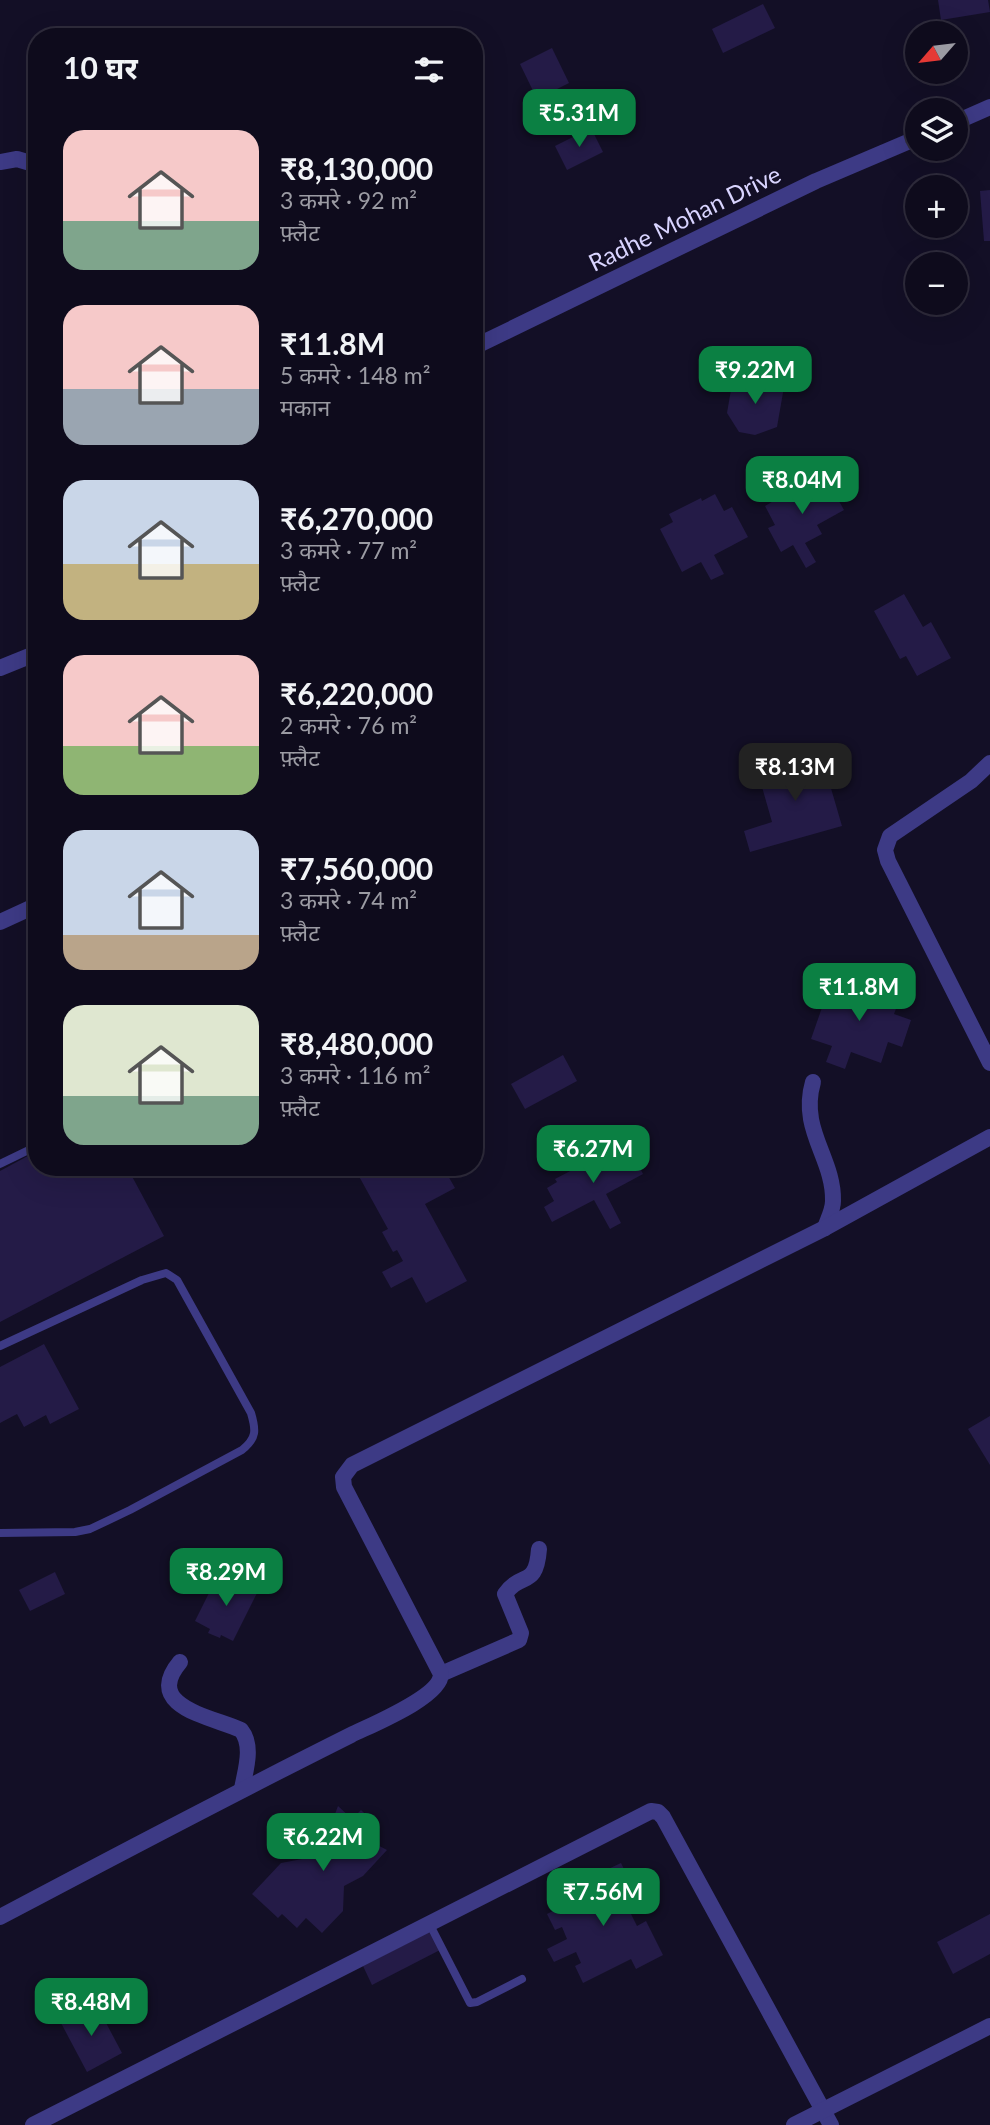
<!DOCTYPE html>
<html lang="hi">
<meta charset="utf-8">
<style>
body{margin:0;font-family:Lato,"Noto Sans Devanagari",sans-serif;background:#1c1929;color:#f1f3f6;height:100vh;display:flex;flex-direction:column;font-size:26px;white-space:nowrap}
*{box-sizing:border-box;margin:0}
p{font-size:23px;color:#9b9ba3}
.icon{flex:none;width:38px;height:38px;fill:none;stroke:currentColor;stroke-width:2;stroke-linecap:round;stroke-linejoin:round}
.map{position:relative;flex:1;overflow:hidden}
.details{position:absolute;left:28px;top:28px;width:455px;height:1148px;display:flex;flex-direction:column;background:#0e0b1c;border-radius:28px;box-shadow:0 7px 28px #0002,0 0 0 2px #2e2b3b}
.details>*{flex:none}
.needle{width:46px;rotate:242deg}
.buttons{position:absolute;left:905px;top:21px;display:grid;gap:14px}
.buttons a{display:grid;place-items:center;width:63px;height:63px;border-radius:50%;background:#0e0b1c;box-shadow:0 7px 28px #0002,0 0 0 2px #2e2b3b;font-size:35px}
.price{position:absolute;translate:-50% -60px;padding:0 16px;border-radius:14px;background:#0b8043;color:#fff;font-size:23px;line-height:46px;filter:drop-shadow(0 2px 4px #0008)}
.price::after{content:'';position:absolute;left:50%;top:42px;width:21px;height:16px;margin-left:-10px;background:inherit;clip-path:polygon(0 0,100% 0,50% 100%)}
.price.active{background:#222;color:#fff}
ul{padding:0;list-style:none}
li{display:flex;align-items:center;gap:21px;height:175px;padding:0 35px}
li span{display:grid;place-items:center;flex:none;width:196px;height:140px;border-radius:21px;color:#555}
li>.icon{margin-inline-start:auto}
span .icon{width:84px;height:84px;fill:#fffc;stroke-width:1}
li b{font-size:30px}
h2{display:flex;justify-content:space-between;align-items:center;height:84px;padding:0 35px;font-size:30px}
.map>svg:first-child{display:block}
.building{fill:#241b47}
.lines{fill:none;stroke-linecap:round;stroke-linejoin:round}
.service{stroke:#3d3a85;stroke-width:8}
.minor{stroke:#3d3a85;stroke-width:16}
.labels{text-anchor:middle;stroke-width:5;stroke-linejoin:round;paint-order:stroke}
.street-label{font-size:24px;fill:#d9d4ff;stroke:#130f26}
</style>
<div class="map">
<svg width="990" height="2125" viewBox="0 0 990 2125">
<rect width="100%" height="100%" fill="#130f26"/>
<!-- building -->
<g class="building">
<path d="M938 0H988L990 12 941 20Z"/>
<path d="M763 4 775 28 723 53 712 29Z"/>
<path d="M552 48 569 83 537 99 520 64Z"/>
<path d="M591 128 603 152 567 170 555 146Z"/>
<path d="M990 190V241H984L980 191Z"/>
<path d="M733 378 784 387 777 427 755 435 739 432 727 413Z"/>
<path d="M807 479 812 488 827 480 844 510 817 525 822 534 805 543 816 562 806 568 793 545 781 552 768 528 775 525 765 506 777 499 776 496Z"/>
<path d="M715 494 724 511 732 507 748 537 714 555 724 574 711 580 701 562 682 572 660 529 673 522 669 514 701 498 702 501Z"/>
<path d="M904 594 923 627 931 622 951 658 917 676 906 656 900 659 874 611Z"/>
<path d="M821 754 842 826 750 852 744 831 772 822 758 773 781 766 780 761 788 758 789 763Z"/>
<path d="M843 978 900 998 894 1014 911 1020 902 1047 888 1042 881 1063 851 1052 845 1069 826 1062 832 1046 811 1039 832 979 842 983Z"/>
<path d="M563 1055 577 1081 525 1109 511 1084Z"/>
<path d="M616 1147 620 1155 631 1150 643 1174 606 1194 621 1223 610 1229 594 1200 552 1222 544 1207 554 1201 547 1188 557 1182 555 1179Z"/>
<path d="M37 1151V1167H127L164 1236 0 1322V1171Z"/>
<path d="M359 1167H443L455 1188 425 1204 467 1281 426 1303 412 1277 391 1288 382 1272 403 1261 397 1250 393 1252 382 1232 388 1229 355 1169Z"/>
<path d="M44 1344 79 1409 50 1424 46 1415 24 1427 17 1414 0 1423V1367Z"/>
<path d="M990 1416V1465L968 1429Z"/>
<path d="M55 1572 65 1594 30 1611 19 1590Z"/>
<path d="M219 1573 257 1593 233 1641 221 1635 220 1638 208 1633 210 1629 195 1621Z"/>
<path d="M338 1806 352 1819 361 1810 379 1827 370 1841 387 1850 363 1876 344 1886 343 1911 322 1933 306 1918 297 1928 282 1914 278 1918 252 1894 281 1863 302 1859 329 1830Z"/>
<path d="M621 1863 626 1873 623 1874 637 1903 628 1908 637 1926 646 1921 663 1955 636 1969 631 1959 583 1983 575 1966 581 1963 576 1952 554 1962 547 1949 567 1939 562 1927 555 1930 547 1914 579 1898 577 1892 609 1876 606 1870Z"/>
<path d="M990 1914V1954L953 1974 937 1942Z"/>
<path d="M429 1932 440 1950 372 1985 363 1966Z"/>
<path d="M96 2004 122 2053 87 2072 61 2023Z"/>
</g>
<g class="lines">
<!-- service -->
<g class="service">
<path d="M0 1164 37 1146"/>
<path d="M0 1346 142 1280 166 1273 177 1280 251 1413C256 1430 257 1438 242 1450L130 1510 90 1529 75 1532 0 1533"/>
<path d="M429 1923 470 2003 477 2002 522 1979"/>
</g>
<!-- minor -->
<g class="minor">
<path d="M956 122 990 107"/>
<path d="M0 162 17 159 37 165"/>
<path d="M474 347 816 181 917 138"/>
<path d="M0 668 37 653"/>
<path d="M990 763 971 781 890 836 885 850 888 861 990 1063"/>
<path d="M0 922 37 905"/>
<path d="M813 1082C799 1130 834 1158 833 1201 833 1210 828 1219 825 1228"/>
<path d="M180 1662C142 1707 213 1717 241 1730 254 1746 245 1771 242 1789"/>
<path d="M441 1674 519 1640 521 1633 505 1594C521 1571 536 1589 539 1549"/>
<path d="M0 1917C117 1855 233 1794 351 1735 371 1725 441 1697 441 1674L344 1487 343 1477 352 1465 825 1228 990 1137"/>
<path d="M33 2125 651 1811 658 1812 663 1817 831 2125"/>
<path d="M794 2125 990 2026"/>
</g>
</g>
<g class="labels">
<!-- street labels -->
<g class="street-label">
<text transform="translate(685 219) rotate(-26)" y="8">Radhe Mohan Drive</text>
</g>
</g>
</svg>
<div class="buttons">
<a><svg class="needle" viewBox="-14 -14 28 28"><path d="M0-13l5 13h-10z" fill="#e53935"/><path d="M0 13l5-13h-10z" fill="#9b9ba3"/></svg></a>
<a><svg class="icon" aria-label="layers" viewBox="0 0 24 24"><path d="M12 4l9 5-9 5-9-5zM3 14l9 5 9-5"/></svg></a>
<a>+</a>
<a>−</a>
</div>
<b class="price" style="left:579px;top:149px">₹5.31M</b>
<b class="price" style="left:755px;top:406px">₹9.22M</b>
<b class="price" style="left:802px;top:516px">₹8.04M</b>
<b class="price active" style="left:795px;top:803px">₹8.13M</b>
<b class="price" style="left:859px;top:1023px">₹11.8M</b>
<b class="price" style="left:593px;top:1185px">₹6.27M</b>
<b class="price" style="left:226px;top:1608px">₹8.29M</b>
<b class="price" style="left:323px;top:1873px">₹6.22M</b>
<b class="price" style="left:603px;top:1928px">₹7.56M</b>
<b class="price" style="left:91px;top:2038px">₹8.48M</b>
<section class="details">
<h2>10 घर<svg class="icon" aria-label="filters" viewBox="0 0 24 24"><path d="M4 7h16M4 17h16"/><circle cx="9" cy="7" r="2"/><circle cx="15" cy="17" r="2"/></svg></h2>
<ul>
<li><span style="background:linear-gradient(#f6c9c9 65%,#7fa58c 0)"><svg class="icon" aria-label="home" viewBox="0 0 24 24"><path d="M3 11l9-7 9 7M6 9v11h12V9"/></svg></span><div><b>₹8,130,000</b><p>3 कमरे · 92 m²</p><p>फ़्लैट</p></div></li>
<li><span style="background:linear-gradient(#f6c9c9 60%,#9aa5b1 0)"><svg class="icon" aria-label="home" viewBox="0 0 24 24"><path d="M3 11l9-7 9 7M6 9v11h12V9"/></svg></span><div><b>₹11.8M</b><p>5 कमरे · 148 m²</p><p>मकान</p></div></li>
<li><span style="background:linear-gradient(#c9d6e8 60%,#c2b280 0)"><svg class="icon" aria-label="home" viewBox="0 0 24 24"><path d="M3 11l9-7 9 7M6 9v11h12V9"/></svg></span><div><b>₹6,270,000</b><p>3 कमरे · 77 m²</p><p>फ़्लैट</p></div></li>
<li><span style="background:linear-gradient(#f6c9c9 65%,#8fb573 0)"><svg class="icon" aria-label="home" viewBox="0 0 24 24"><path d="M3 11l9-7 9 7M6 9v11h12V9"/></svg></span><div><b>₹6,220,000</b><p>2 कमरे · 76 m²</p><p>फ़्लैट</p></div></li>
<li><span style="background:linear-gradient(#c9d6e8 75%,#b9a48a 0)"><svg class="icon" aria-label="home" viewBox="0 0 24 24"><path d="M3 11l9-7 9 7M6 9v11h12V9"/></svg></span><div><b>₹7,560,000</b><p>3 कमरे · 74 m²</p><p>फ़्लैट</p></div></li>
<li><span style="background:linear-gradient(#dfe7d0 65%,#7fa58c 0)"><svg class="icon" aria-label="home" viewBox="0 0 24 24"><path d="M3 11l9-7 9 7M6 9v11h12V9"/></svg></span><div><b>₹8,480,000</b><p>3 कमरे · 116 m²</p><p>फ़्लैट</p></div></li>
</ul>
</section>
</div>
